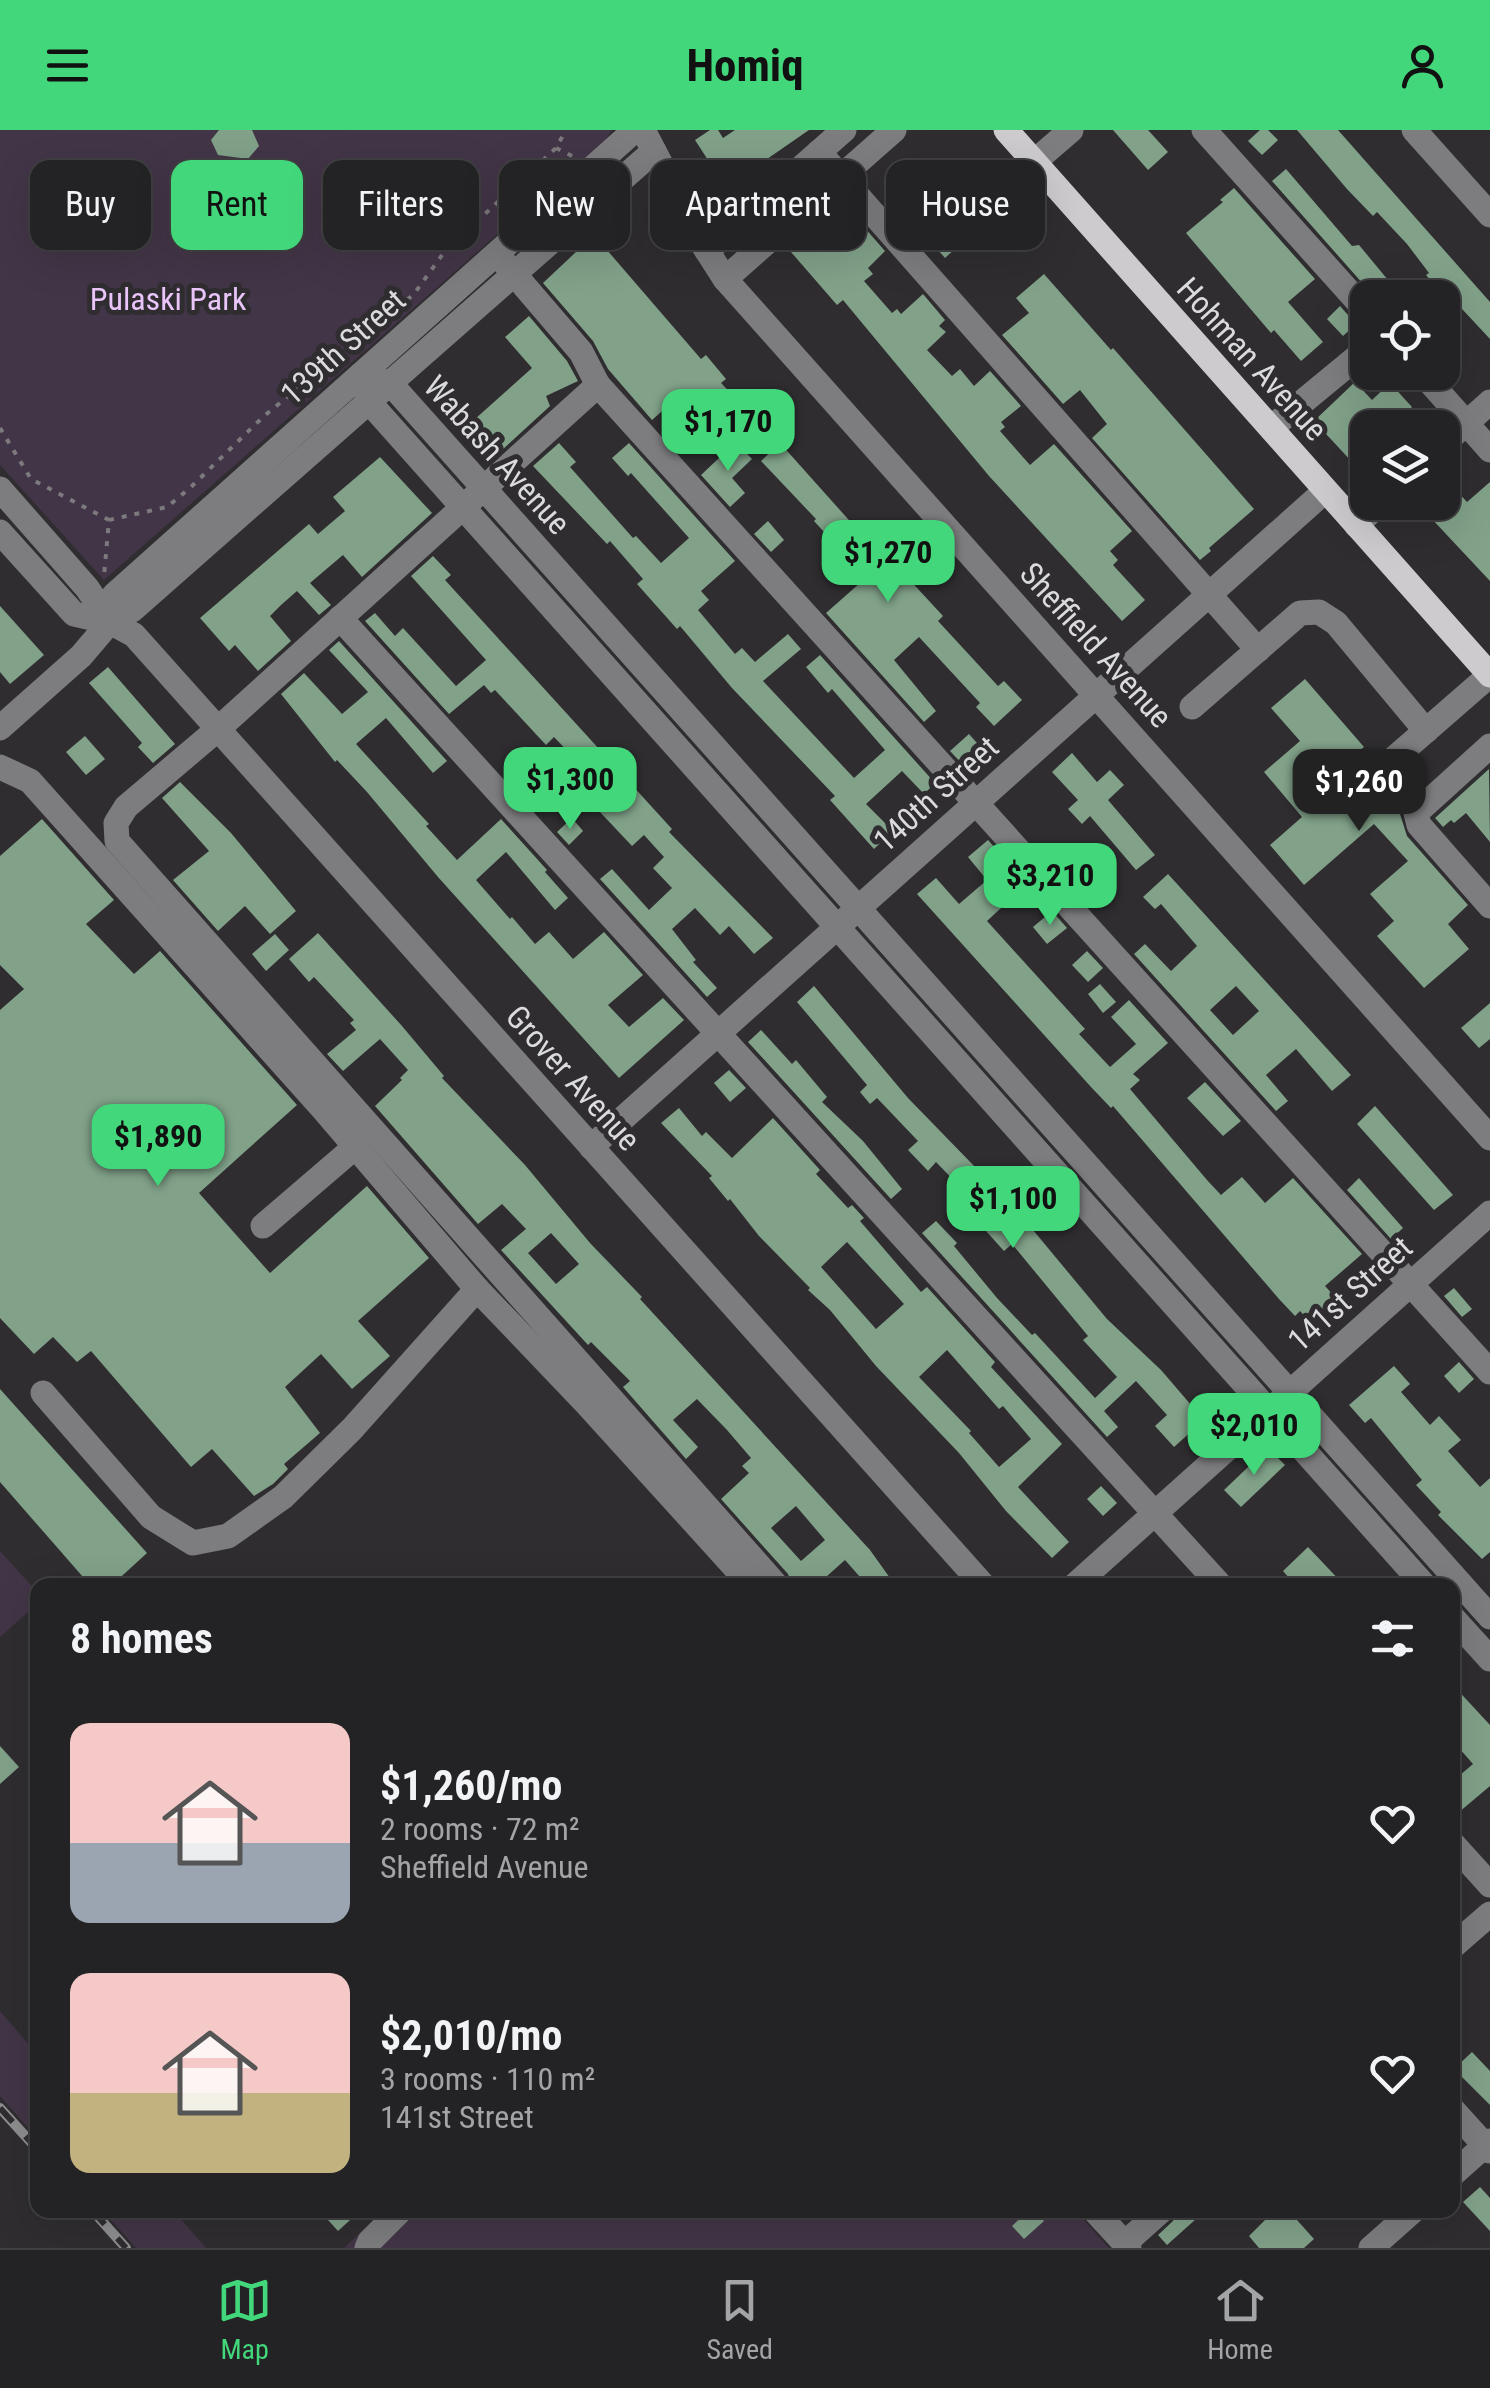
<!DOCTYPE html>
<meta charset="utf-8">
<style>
body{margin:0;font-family:"Roboto Condensed",sans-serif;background:#2b2a2c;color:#f1f3f6;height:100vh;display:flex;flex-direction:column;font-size:38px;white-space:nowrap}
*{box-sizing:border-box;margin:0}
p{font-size:32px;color:#a3a4a6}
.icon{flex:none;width:55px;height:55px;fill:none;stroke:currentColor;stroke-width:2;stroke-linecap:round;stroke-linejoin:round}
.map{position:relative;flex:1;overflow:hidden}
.details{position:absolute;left:30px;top:1448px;width:1430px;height:640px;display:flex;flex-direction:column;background:#232224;border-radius:20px;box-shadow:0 10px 40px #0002,0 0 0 2px #403f41}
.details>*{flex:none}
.guide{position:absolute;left:30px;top:30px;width:1430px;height:90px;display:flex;gap:20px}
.tools{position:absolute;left:1350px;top:150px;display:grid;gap:20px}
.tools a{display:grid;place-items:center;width:110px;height:110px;border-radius:20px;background:#232224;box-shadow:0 10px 40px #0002,0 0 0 2px #403f41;font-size:50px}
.price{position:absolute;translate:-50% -85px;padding:0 22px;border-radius:20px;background:#43d77b;color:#111;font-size:32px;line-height:65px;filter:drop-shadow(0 2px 5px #0008)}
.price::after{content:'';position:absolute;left:50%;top:60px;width:30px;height:22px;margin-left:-15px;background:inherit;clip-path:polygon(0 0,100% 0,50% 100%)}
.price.active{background:#222;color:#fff}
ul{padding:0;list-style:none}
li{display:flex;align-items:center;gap:30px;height:250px;padding:0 40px}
li span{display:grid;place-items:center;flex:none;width:280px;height:200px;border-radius:20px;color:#555}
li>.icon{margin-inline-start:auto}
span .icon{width:120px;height:120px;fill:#fffc;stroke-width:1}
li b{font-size:42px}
h2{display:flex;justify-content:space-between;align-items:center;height:120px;padding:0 40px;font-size:42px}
.tag{padding:0 35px;border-radius:20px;background:#232224;box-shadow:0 10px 40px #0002,0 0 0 2px #403f41;font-size:35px;line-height:90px}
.tag.active{background:#43d77b;color:#111}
header{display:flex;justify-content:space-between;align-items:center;height:130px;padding:0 40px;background:#43d77b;color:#111;font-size:45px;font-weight:700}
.dock{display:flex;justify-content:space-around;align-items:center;height:140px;border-top:2px solid #403f41;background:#232224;font-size:28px;color:#a3a4a6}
.dock a{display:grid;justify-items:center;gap:5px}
.dock .active{color:#43d77b}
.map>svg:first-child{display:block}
.green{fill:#423547}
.building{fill:#81a189;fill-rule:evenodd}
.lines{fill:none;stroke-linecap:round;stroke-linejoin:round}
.path{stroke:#7c7a7d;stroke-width:4;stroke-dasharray:5 8;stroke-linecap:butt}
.minor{stroke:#7d7c7e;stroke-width:25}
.major{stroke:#cdcbce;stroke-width:25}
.rail-casing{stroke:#8e8d8f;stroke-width:10}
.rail{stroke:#2f2d30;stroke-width:6;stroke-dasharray:19;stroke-linecap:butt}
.labels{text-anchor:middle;stroke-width:10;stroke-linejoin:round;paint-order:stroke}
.park-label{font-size:32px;fill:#e9c5f9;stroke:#2f2d30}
.street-label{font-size:32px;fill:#dbdadc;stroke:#2f2d30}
</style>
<header><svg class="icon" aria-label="menu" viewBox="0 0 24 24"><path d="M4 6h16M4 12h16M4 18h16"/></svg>Homiq<svg class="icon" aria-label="person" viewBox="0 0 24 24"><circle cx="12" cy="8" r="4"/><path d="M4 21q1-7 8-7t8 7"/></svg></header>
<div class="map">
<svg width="1490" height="2118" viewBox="0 0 1490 2118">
<rect width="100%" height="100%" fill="#2f2d30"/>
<!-- green -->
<g class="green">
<path d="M0 0H612L606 9 104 450 0 335Z"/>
<path d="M0 1421 38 1463 37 1474 0 1507Z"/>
<path d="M0 1881 37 1924V2008L0 1966Z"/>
<path d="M102 2080H173L206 2118H136Z"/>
<path d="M384 2080H1075L1109 2118H344Z"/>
</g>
<!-- building -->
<g class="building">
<path d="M219 0H252L259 16 248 29 218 25 211 10Z"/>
<path d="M710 0H718L723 8 735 0H809L751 40 754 44 728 61 695 10Z"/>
<path d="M1113 0H1148L1168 22 1148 40Z"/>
<path d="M1260 0H1268L1278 10 1262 25 1248 11Z"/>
<path d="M1297 0H1338L1490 172V209L1449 165 1445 168 1426 145 1429 143 1407 114 1377 82 1373 86 1347 59Z"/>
<path d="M1286 39 1352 116 1359 115 1388 150 1372 164 1272 51Z"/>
<path d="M1234 58 1315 149 1288 172 1323 212 1301 231 1274 200 1271 203 1186 103 1223 72 1220 70Z"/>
<path d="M931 67 967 108 945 128 909 87Z"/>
<path d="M842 72 885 121 868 138 873 144 864 151 892 183 897 179 901 184 923 164 945 190 939 196 946 202 927 220 952 246 960 239 974 256 990 241 1021 276 1001 292 1005 297 1000 301 1030 335 1054 314 1132 401 1110 421 1118 430 1113 435 1145 470 1122 491 989 346 843 170 837 175 791 122Z"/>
<path d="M594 105 701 229 706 225 726 249 721 253 750 283 728 304 698 274 690 281 678 267 652 290 608 239 593 211 543 153Z"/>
<path d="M1044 144 1111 220 1113 218 1254 379 1209 418 1211 421 1200 430 1092 308 1107 294 1080 260 1063 274 1002 205 1029 183 1016 168Z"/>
<path d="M1340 176 1356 194 1343 206 1327 189Z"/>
<path d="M529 186 567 231 578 251 546 266 550 276 502 320 475 289 532 238 505 207Z"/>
<path d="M1355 252 1372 270 1390 253 1412 277 1390 298H1368V319L1353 333 1314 291Z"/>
<path d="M736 312 752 329 732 348 745 363 730 377 701 345Z"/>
<path d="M559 313 576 332 570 337 633 408 636 406 661 433 689 408 631 343 628 346 612 328 629 313 735 431 701 461 709 470 698 480 735 524 742 518 755 532 788 504 801 519 763 551 854 648 885 620 832 559 828 563 806 537 820 525 935 653 924 664 902 641 866 674 893 701 874 719 830 670 835 666 732 558 680 496 677 499 637 454 643 449 610 411 607 414 533 336Z"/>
<path d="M780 313 890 436 894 433 943 486 938 491 998 556 1004 551 1022 570 994 596 976 577 980 573 919 507 894 530 936 581 924 592 826 483 860 453 837 427 842 422 814 391 816 389 761 331Z"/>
<path d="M380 327 432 383 362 447 343 425 310 453 331 475 319 485 297 461 281 475 270 486 291 511 258 541 235 515 229 521 200 488 309 394 318 404 345 381 333 367Z"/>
<path d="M1442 345 1467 372 1490 352V451L1416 372H1442Z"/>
<path d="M768 391 784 410 771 422 754 404Z"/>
<path d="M433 426 451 445 445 450 672 699 669 702 773 808 754 824 729 796 720 805 695 778 672 799 696 830 693 832 717 858 707 867 600 749 612 739 649 780 672 758 653 738 664 727 644 705 632 716 566 646 580 634 554 607 546 615 495 560 491 563 484 555 449 584 365 491 375 483 395 506 403 498 456 556 486 530 411 446Z"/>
<path d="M0 476 44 525 10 554 0 542Z"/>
<path d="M339 511 447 631 433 643 386 588 356 614 429 694 426 696 457 730 501 689 547 740 545 742 568 768 555 780 506 722 476 750 510 789 512 787 535 814 549 802 573 829 604 802 643 845 608 875 629 897 663 868 684 890 619 948 438 747 367 662 337 630 335 632 281 564 304 543 342 584 368 562 329 520Z"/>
<path d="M108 537 175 614 153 633 138 617 142 613 89 553Z"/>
<path d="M1305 549 1364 617 1351 628 1400 684 1407 706 1468 775 1448 794 1469 819 1424 858 1377 806 1394 791 1370 764 1408 731 1374 694 1304 755 1270 715 1302 687 1264 642 1300 611 1271 578Z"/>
<path d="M969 604 984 621 965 637 950 621Z"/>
<path d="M85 606 105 629 86 645 66 622Z"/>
<path d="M1072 623 1097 652 1110 640 1124 655 1108 670 1155 725 1136 740 1090 686 1082 694 1068 679 1078 670 1052 642Z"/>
<path d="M1489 639 1490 712 1466 683 1454 693 1451 690 1443 697 1435 688Z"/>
<path d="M180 652 231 703 296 781 270 804 245 776 218 801 173 750 209 721 162 668Z"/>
<path d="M534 653 547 666 535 678 522 664Z"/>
<path d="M572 688 583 701 569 715 557 702Z"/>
<path d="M42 689 114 770 86 794 134 844 160 821 297 975 199 1063 270 1143 367 1056 429 1128 358 1191 390 1226 352 1259 321 1224 285 1257 320 1303 284 1334 288 1339 273 1354 254 1366 212 1319 191 1337 91 1221 77 1232 53 1207 34 1224 0 1188V880L24 859 0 835V726Z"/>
<path d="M988 710 1027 754 987 791 1085 899 1079 904 1110 937 1136 914 1111 887 1129 870 1168 913 1133 944 1140 950 1130 959 1207 1050 1221 1065 1242 1047 1265 1073 1293 1048 1362 1124 1325 1156 1337 1169 1311 1193 1300 1181 1295 1186 1279 1169 1113 976 1111 978 1091 957 917 764 936 748 959 774 987 750 968 727Z"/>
<path d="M1168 744 1351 945 1332 961 1296 919 1266 945 1288 971 1276 981 1134 824 1145 814 1171 841 1197 816 1161 774 1155 779 1143 767ZM1236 856 1259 881 1233 905 1210 880Z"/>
<path d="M1052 781 1067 798 1047 814 1033 797Z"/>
<path d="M318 803 402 896 444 946 442 948 525 1035 590 1113 642 1167 640 1169 870 1420 895 1455H867L845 1430 817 1455H792L788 1444 721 1369 749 1343 742 1336 751 1328 727 1300 697 1269 673 1290 698 1317 686 1329 623 1257 630 1251 591 1212 588 1215 501 1120 526 1099 502 1074 478 1094 375 976 402 950 400 948 408 940 380 909 343 941 327 924 356 900 350 893 354 890 314 847 309 852 289 829ZM551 1103 579 1134 556 1154 528 1123ZM796 1376 825 1410 801 1431 771 1398Z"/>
<path d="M275 804 289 820 266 841 252 824Z"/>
<path d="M1087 821 1103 838 1088 852 1072 835Z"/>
<path d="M1100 854 1116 872 1103 883 1088 864Z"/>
<path d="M814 856 908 968 1013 1076 1107 1189 1161 1240 1204 1290 1174 1317 1155 1296 1167 1285 1136 1251 1104 1281 1118 1297 1107 1307 922 1103 936 1091 957 1113 954 1116 997 1168 1032 1205 1035 1203 1095 1268 1117 1247 1083 1210 1088 1206 1012 1114 1004 1121 986 1101 995 1093 936 1032 928 1041 908 1020 918 1011 877 968 870 974 860 962 867 955 797 872Z"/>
<path d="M1490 873V909L1479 918 1461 898Z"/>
<path d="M761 900 792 934 796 930 827 967 822 972 863 1011 902 1059 891 1069 748 912Z"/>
<path d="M729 940 746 958 730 972 714 953Z"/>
<path d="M1205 952 1241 991 1223 1006 1187 968Z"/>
<path d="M1375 976 1453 1065 1434 1080 1357 994Z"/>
<path d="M679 978 702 1006 706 1002 732 1028 773 988 820 1040 816 1044 848 1078 852 1075 864 1088 860 1091 921 1162 927 1157 995 1232 991 1237 1062 1314 1018 1357 1069 1412 1052 1428 1006 1381 959 1323 876 1236 830 1180 808 1160 810 1158 759 1106 730 1069 728 1071 709 1048 712 1046 661 993ZM847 1112 904 1174 876 1199 821 1137ZM947 1220 999 1279 1003 1276 1031 1309 999 1337 969 1303 971 1301 919 1247Z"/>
<path d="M1359 1048 1403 1098 1391 1109 1347 1060Z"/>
<path d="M1454 1158 1472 1179 1462 1187 1444 1166Z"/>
<path d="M1459 1232 1474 1249 1459 1263 1444 1246Z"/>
<path d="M1394 1236 1410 1254 1401 1262 1430 1295 1439 1286 1461 1310 1448 1321 1480 1357 1490 1348V1422L1482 1429 1438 1385 1441 1382 1416 1355 1422 1350 1371 1288 1365 1293 1349 1275Z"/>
<path d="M0 1259 147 1423 112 1455H90L0 1352Z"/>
<path d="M1268 1318 1285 1335 1241 1377 1224 1360Z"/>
<path d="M1101 1356 1117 1373 1103 1386 1087 1369Z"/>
<path d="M1308 1417 1344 1455H1295L1283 1441Z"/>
<path d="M1452 1554 1490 1595V1656L1452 1688V1652L1473 1634 1452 1610Z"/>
<path d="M0 1616 19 1637 0 1654Z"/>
<path d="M1472 1922 1490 1941V1975L1454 1939Z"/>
<path d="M1480 2057 1490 2068V2101L1463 2072Z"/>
<path d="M319 2080H361L338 2101Z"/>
<path d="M1029 2080H1034L1044 2091 1024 2109 1012 2096Z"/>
<path d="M1178 2080H1206L1167 2115 1158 2105 1173 2091Z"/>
<path d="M1275 2080H1288L1314 2109 1304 2118H1259L1249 2106Z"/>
</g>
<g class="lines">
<!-- path -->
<g class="path">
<path d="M556 18 574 27"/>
<path d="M0 298 31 349 109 390 104 446"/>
<path d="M109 390 167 377 191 357 264 286 414 164 445 121 556 18 566 0"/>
</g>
<!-- minor -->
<g class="minor">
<path d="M643 0 702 113 725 149 1490 1008"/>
<path d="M1204 0 1368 183"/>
<path d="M1414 0 1490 85"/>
<path d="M819 22 1258 520"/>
<path d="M1034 32 1071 0"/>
<path d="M707 121 844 0"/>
<path d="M497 124 581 222 598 255 1490 1242"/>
<path d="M725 149 894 0"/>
<path d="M1421 242 1490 320"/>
<path d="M361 245 390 253 1490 1487"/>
<path d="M361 245 369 272 1424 1455"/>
<path d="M598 255 218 599 126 677 116 693 117 711 776 1455"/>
<path d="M1271 298 1368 218"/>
<path d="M1442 315 1490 272"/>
<path d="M0 359 87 458 110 492"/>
<path d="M1356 395 1382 372"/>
<path d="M0 402 74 484 110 492 134 505 983 1455"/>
<path d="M340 488 1220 1455"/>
<path d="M110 492 114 465 635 0"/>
<path d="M1192 577 1300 483 1319 482 1336 493 1426 601"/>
<path d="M0 598 81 526 110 492 132 480 654 21"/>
<path d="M1490 616 1416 683 1419 695 1490 776"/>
<path d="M1390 632 1490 545"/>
<path d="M0 637 30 651 323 979 477 1159"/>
<path d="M591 1017 1325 361"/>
<path d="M263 1096 355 1017"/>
<path d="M43 1263 151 1387 193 1413 228 1406 283 1367 352 1299 477 1159 586 1273 751 1455"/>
<path d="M1075 1455 1490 1083"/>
<path d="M1452 1487 1490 1529"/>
<path d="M1452 1713 1490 1755"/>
<path d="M1452 1817 1490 1784"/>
<path d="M1452 1979 1490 2021"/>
<path d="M1452 2045 1490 2011"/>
<path d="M1094 2080 1129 2118"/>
<path d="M1125 2113 1162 2080"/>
<path d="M367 2118 370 2111 401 2080"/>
<path d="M1371 2118 1414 2080"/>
</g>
<!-- major -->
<path class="major" d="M1006 0 1490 545"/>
<defs>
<g id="rail">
<path d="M0 1978 38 2020"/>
<path d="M92 2080 126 2118"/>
</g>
</defs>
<!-- rail casing -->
<use href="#rail" class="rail-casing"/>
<!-- rail -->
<use href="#rail" class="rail"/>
</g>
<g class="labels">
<!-- park labels -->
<g class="park-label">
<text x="168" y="180">Pulaski Park</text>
</g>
<!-- street labels -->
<g class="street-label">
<text transform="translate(343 217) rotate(-42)" y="11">139th Street</text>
<text transform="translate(1252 229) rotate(48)" y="11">Hohman Avenue</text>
<text transform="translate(497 325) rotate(48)" y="11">Wabash Avenue</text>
<text transform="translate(1096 515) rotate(48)" y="11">Sheffield Avenue</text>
<text transform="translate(936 664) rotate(-42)" y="11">140th Street</text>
<text transform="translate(573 948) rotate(48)" y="11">Grover Avenue</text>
<text transform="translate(1350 1164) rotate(-42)" y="11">141st Street</text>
</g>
</g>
</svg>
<div class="tools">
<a><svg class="icon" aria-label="locate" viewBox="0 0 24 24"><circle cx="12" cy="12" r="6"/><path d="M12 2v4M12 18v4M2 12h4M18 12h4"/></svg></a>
<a><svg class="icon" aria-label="layers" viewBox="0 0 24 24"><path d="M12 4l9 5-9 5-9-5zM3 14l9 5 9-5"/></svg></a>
</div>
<b class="price" style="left:728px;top:344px">$1,170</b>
<b class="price" style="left:888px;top:475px">$1,270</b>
<b class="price" style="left:570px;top:702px">$1,300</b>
<b class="price active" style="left:1359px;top:704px">$1,260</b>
<b class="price" style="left:1050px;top:798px">$3,210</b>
<b class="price" style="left:158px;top:1059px">$1,890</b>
<b class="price" style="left:1013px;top:1121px">$1,100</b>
<b class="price" style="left:1254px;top:1348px">$2,010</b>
<div class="guide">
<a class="tag">Buy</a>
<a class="tag active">Rent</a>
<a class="tag">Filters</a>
<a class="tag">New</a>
<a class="tag">Apartment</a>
<a class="tag">House</a>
</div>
<section class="details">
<h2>8 homes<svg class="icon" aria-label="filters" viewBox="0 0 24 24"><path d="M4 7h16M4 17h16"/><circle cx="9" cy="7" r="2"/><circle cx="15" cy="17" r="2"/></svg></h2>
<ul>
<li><span style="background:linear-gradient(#f6c9c9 60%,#9aa5b1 0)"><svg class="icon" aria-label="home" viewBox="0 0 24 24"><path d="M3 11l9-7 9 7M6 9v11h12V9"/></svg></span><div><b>$1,260/mo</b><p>2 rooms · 72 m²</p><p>Sheffield Avenue</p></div><svg class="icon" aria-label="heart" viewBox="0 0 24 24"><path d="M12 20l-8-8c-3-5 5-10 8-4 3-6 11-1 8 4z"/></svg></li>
<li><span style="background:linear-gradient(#f6c9c9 60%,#c2b280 0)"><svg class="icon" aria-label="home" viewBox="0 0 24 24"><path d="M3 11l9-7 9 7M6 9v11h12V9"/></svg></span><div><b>$2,010/mo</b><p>3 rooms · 110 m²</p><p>141st Street</p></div><svg class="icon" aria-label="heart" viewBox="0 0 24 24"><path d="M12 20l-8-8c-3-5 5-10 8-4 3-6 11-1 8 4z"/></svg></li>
</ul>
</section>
</div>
<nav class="dock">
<a class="active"><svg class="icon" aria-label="map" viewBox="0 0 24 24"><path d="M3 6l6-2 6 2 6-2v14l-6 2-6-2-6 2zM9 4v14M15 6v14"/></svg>Map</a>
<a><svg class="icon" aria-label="saved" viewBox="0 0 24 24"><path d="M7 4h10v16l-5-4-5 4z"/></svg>Saved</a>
<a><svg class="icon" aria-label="home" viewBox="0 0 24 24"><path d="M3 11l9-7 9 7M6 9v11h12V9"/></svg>Home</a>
</nav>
